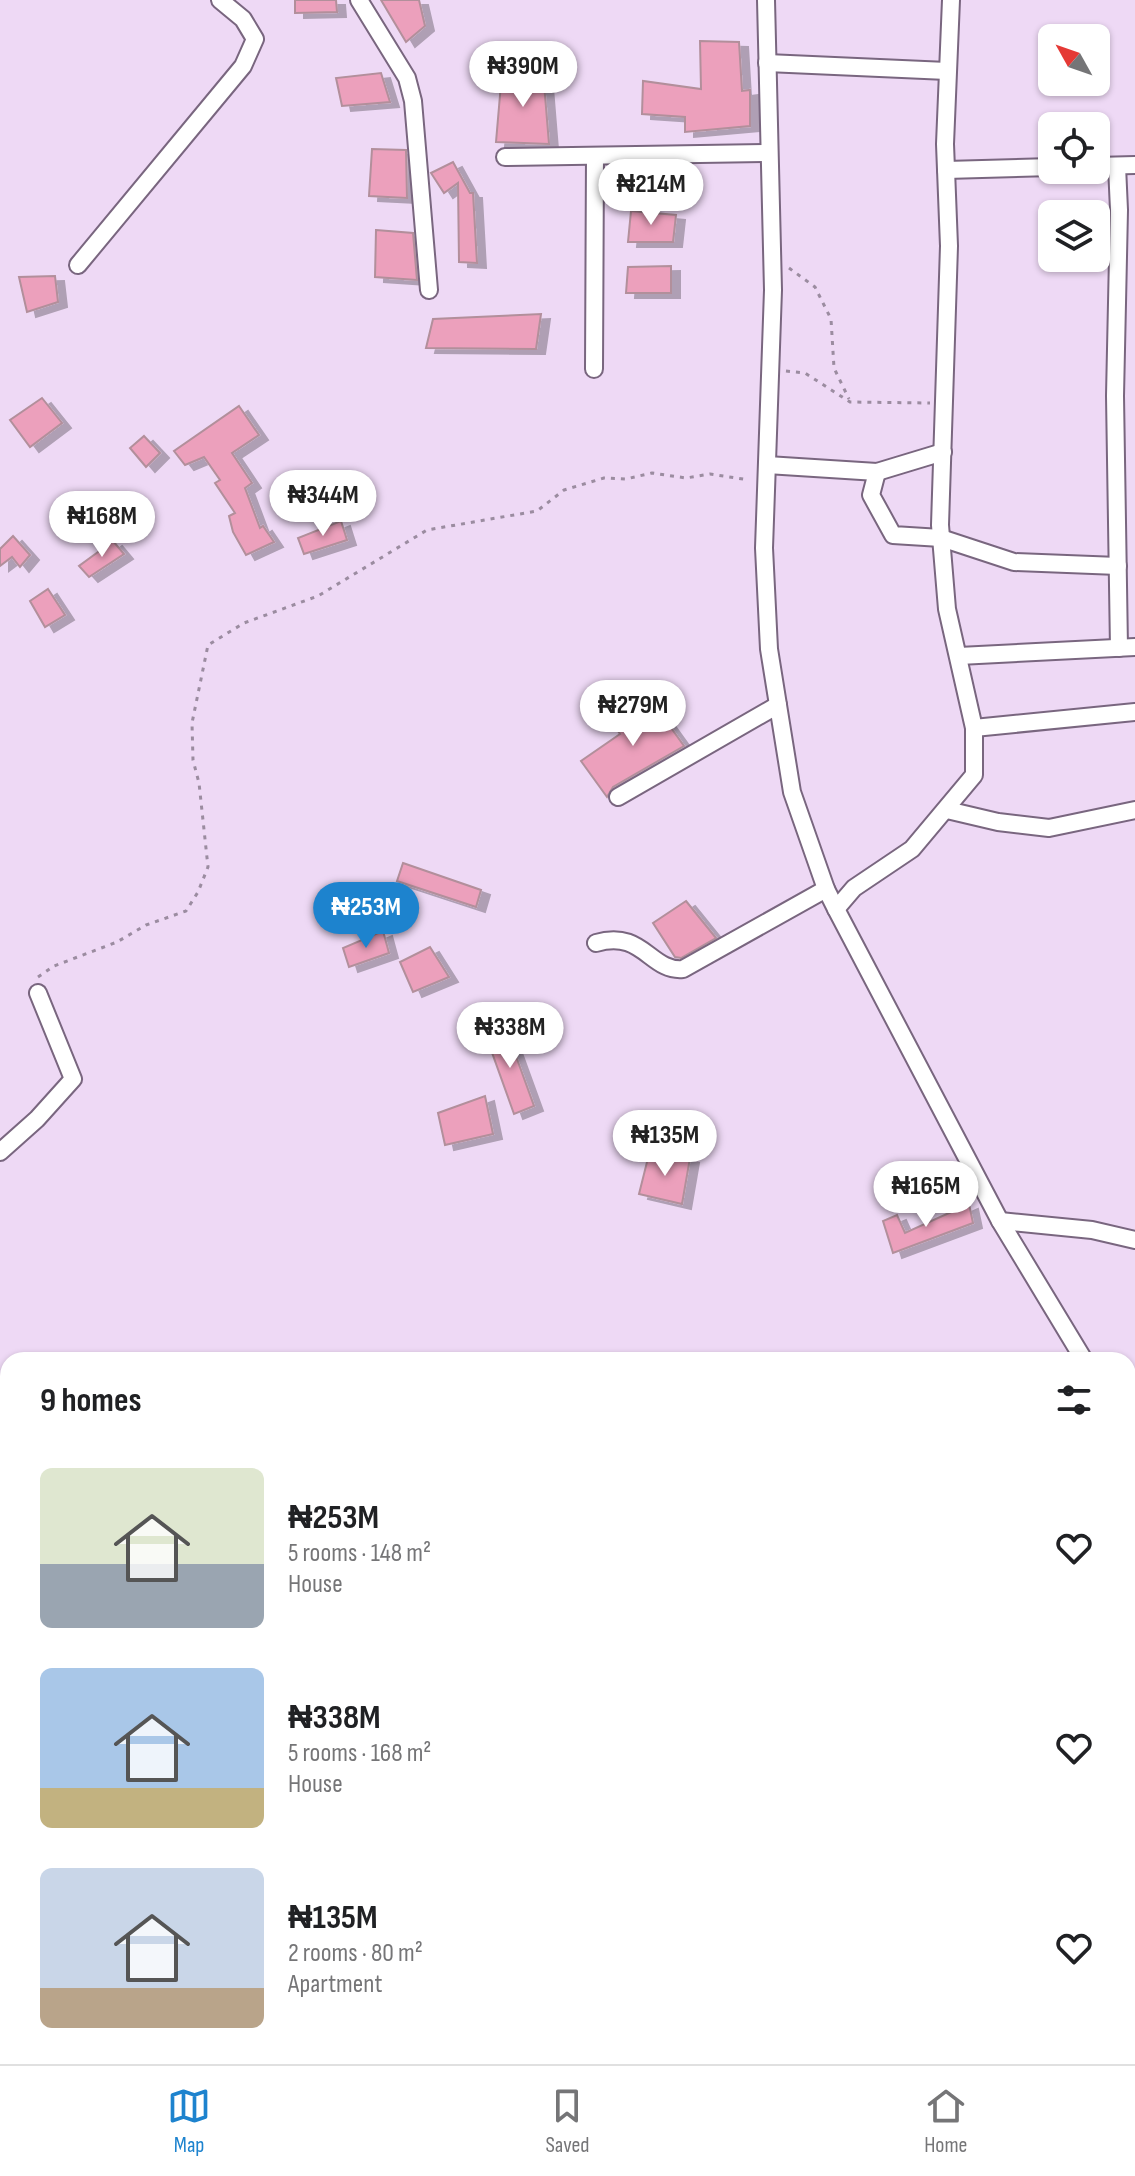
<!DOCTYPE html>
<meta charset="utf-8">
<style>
body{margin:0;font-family:"Sofia Sans Condensed",sans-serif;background:#f2f2f2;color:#202124;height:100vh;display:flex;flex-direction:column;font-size:30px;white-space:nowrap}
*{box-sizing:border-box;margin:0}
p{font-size:26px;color:#757577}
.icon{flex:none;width:44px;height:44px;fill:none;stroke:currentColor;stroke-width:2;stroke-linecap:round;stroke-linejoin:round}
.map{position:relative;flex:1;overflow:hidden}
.side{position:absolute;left:0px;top:1352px;width:1136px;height:712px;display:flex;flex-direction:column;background:#fff;border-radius:24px 24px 0 0;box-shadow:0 2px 6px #0004}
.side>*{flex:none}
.needle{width:52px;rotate:310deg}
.tools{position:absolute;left:1038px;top:24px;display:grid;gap:16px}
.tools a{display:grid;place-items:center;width:72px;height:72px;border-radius:12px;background:#fff;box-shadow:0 2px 6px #0004;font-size:40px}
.price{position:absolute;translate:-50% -68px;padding:0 18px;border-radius:28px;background:#fff;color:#222;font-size:26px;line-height:52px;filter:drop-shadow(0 2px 4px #0008)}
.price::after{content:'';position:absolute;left:50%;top:48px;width:24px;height:18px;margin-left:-12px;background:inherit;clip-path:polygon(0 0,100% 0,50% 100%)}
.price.active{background:#1d83ce;color:#fff}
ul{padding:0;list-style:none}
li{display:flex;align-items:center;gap:24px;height:200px;padding:0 40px}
li span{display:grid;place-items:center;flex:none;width:224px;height:160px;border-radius:12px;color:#555}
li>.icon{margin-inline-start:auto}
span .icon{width:96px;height:96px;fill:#fffc;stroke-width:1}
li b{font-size:34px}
h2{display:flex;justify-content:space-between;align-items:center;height:96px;padding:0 40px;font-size:34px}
.menu{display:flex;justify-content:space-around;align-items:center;height:112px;border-top:2px solid #e0e0e0;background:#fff;font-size:22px;color:#757577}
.menu a{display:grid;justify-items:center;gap:4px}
.menu .active{color:#1d83ce}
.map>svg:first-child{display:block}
.building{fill:#eca0bc;stroke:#b28f9b;stroke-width:2;filter:url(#shadow)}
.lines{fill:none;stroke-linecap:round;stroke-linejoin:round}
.minor-casing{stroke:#79667f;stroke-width:20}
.path{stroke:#9b8ca0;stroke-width:3;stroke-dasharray:4 6;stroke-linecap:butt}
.minor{stroke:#fff;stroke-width:16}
</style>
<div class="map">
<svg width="1135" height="2064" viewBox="0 0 1135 2064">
<defs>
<filter id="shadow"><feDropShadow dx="9" dy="5" stdDeviation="0" flood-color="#0004"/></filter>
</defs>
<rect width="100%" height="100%" fill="#eed9f5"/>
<!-- building -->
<g class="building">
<path d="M295 0H336L337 12 295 13Z"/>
<path d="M381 0H419L425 26 406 42Z"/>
<path d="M700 41 739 42 742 91 750 90V126L685 132V117L642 114 643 81 701 89Z"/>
<path d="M543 71 549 144 496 142 502 72Z"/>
<path d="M381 73 390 102 342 106 336 78Z"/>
<path d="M372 149 406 150 407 198 369 196Z"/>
<path d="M453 162 470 193H473L477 263 459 262 458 183 444 193 431 173Z"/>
<path d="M631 211 676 215 673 242H628Z"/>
<path d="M376 230 413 233 417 280 375 277Z"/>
<path d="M671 266V293H626L628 267Z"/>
<path d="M55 276 58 302 27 312 19 277Z"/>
<path d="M541 314 536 349 426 348 433 319Z"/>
<path d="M42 398 62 423 30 447 10 420Z"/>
<path d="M239 406 259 435 232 453 252 483 245 488 260 528 263 526 274 542 246 555 233 532 229 516 235 513 215 483 220 480 204 457 185 465 174 451Z"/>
<path d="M144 436 160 453 146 467 130 448Z"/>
<path d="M341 521 347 540 304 554 298 538Z"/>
<path d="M13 536 30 555 20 567 12 557 0 566V549Z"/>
<path d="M113 541 124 554 89 577 79 566Z"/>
<path d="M48 589 65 615 45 627 30 601Z"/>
<path d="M651 700 684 746 613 787 607 797 581 761 620 734 616 728Z"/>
<path d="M403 863 481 890 476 907 397 881Z"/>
<path d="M686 901 716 938 681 958 675 957 653 923Z"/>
<path d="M383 931 389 953 349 967 343 948Z"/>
<path d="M430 947 449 977 413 992 400 962Z"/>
<path d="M505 1026 534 1106 514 1114 485 1033Z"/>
<path d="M485 1096 493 1134 445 1145 438 1113Z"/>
<path d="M649 1154 690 1158 682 1204 639 1194Z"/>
<path d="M969 1204 973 1223 893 1253 883 1221 897 1215 905 1233Z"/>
</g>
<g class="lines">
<defs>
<g id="minor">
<path d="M359 0 407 78 413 101 429 290"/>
<path d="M766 0 773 290 764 548 769 649 792 792 826 889 836 909 1000 1221 1084 1360"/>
<path d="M767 63 947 71"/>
<path d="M505 157 769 153"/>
<path d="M1096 166 1135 165"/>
<path d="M1117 166 1119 210 1115 396 1119 648"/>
<path d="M946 170 1052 167"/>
<path d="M78 265 243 66 255 39 243 19 220 0"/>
<path d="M594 369 595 156"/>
<path d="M767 465 877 472 943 452"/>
<path d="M877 472 871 495 893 535 941 538 1014 562 1118 566"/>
<path d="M959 656 1135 647"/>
<path d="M974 728 1135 712"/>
<path d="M618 797 778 705"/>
<path d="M947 810 998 822 1049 828 1135 810"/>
<path d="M836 909 854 888 912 849 974 775V728L947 609 940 525 949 246 945 144 951 0"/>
<path d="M596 943C643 929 650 972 683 969L826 889"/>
<path d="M0 1152 37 1119 73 1079 38 993"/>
<path d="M1000 1221 1092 1230 1135 1240"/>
<path d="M1128 1449 1135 1464"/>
<path d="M0 1612 8 1613"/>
<path d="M1128 1909 1135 1911"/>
</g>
</defs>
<!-- minor casing -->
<use href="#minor" class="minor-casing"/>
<!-- path -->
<g class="path">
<path d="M789 268 815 287 831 319 834 368 849 399"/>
<path d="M786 371 805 373 850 402 930 403"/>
<path d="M38 977 54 966 117 942 146 925 186 911 198 892 208 867 199 783 193 760 192 723 208 645 244 623 318 596 427 530 537 511 564 490 604 478 626 479 652 473 686 478 710 474 749 480"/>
</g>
<!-- minor -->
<use href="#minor" class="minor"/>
</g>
</svg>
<div class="tools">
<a><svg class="needle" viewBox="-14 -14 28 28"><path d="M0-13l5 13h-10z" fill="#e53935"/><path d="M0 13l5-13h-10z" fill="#757577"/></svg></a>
<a><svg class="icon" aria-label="locate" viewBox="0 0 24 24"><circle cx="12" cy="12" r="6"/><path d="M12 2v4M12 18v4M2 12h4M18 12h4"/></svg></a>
<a><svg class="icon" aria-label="layers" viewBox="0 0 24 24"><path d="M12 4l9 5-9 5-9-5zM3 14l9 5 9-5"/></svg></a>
</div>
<b class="price" style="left:523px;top:109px">₦390M</b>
<b class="price" style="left:651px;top:227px">₦214M</b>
<b class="price" style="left:323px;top:538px">₦344M</b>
<b class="price" style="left:102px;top:559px">₦168M</b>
<b class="price" style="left:633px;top:748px">₦279M</b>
<b class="price active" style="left:366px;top:950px">₦253M</b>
<b class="price" style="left:510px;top:1070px">₦338M</b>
<b class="price" style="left:665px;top:1178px">₦135M</b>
<b class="price" style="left:926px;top:1229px">₦165M</b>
<section class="side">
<h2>9 homes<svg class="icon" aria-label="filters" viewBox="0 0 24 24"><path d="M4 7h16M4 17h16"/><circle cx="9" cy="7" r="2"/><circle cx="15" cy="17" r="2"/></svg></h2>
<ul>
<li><span style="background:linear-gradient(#dfe7d0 60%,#9aa5b1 0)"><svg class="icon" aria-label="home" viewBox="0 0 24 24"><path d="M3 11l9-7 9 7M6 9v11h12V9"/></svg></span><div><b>₦253M</b><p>5 rooms · 148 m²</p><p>House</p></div><svg class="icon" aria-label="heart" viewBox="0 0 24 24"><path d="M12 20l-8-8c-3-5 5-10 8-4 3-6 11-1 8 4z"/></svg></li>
<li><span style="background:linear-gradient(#a9c7e8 75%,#c2b280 0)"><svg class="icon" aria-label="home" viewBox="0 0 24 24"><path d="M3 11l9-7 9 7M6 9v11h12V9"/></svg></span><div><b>₦338M</b><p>5 rooms · 168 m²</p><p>House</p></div><svg class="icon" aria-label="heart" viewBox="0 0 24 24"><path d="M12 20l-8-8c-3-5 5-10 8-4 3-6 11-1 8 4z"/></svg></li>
<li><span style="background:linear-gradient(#c9d6e8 75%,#b9a48a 0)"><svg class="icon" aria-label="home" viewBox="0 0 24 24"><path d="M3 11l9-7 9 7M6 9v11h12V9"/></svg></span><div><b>₦135M</b><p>2 rooms · 80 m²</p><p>Apartment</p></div><svg class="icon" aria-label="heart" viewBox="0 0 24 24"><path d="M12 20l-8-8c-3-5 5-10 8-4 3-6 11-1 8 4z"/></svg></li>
</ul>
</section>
</div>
<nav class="menu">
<a class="active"><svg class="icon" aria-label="map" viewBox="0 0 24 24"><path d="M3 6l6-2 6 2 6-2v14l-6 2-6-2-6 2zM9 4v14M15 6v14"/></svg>Map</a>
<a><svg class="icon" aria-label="saved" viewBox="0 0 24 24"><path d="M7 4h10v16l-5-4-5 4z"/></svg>Saved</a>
<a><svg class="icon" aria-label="home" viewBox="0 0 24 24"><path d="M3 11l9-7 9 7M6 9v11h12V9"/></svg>Home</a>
</nav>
